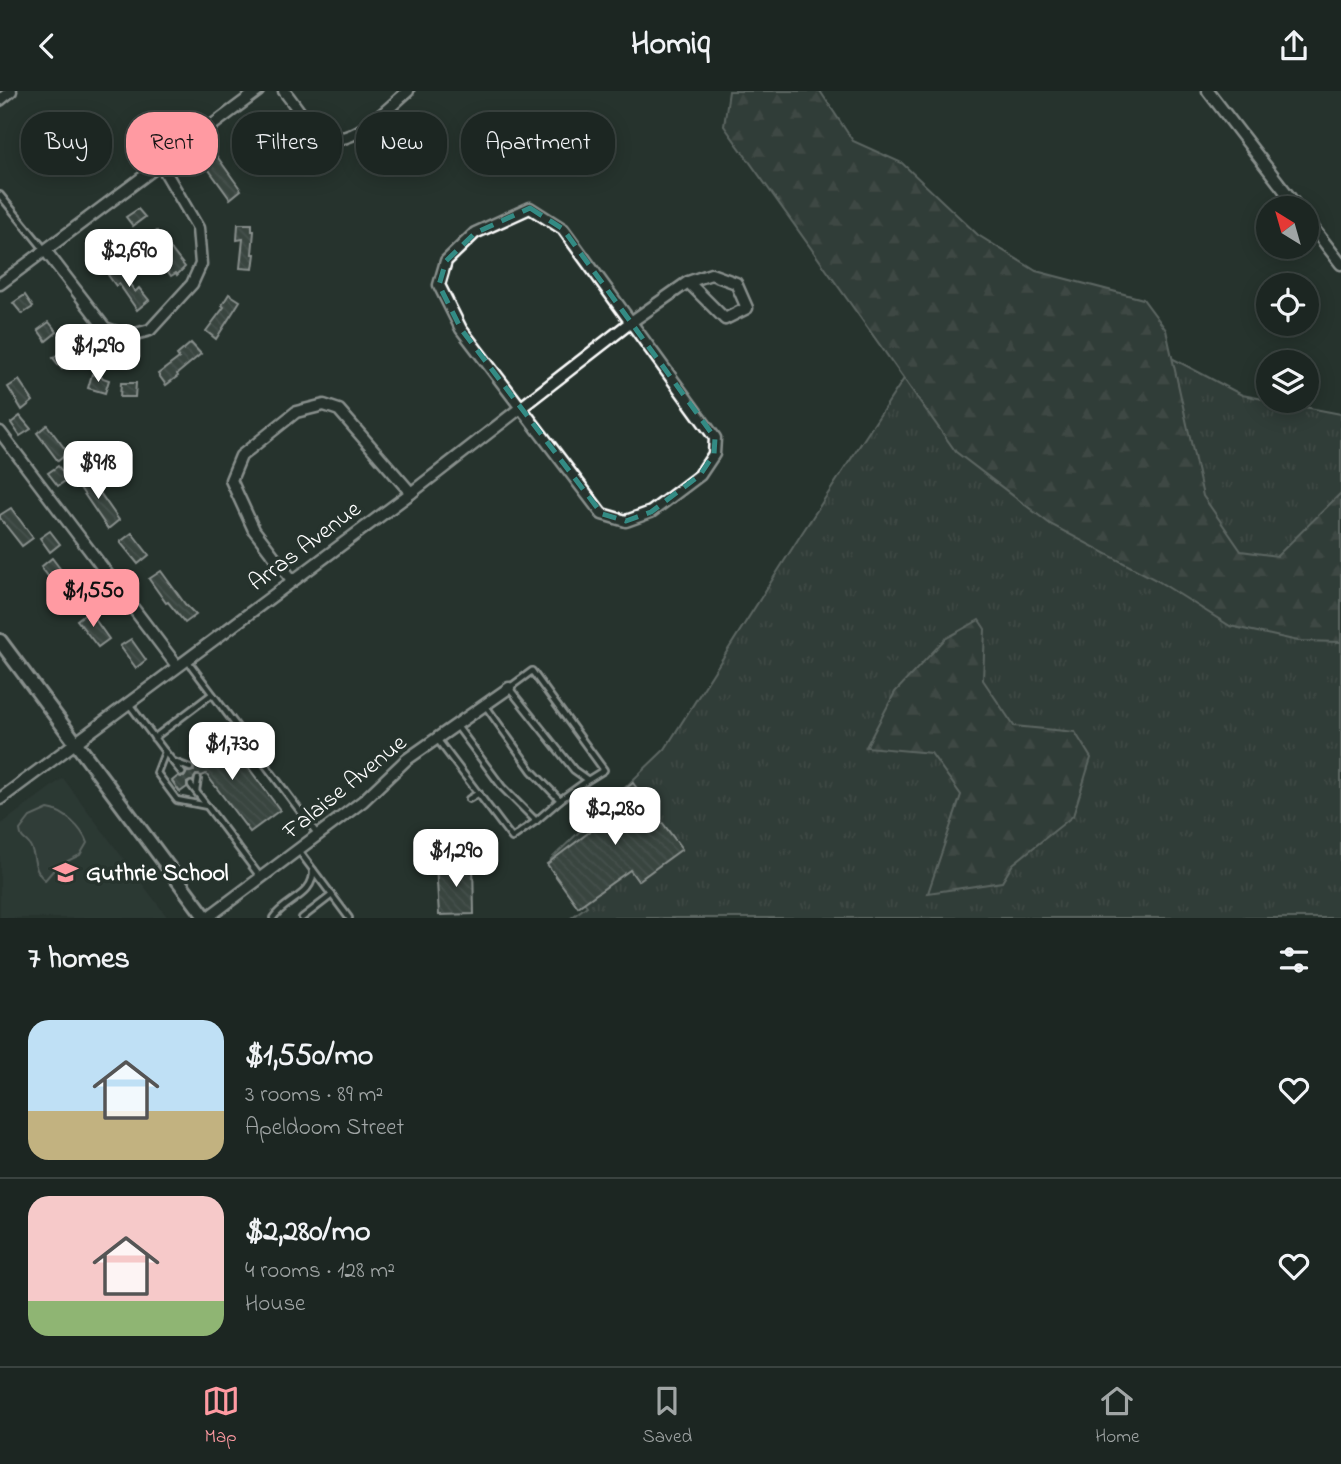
<!DOCTYPE html>
<meta charset="utf-8">
<style>
body{margin:0;font-family:"Indie Flower",sans-serif;background:#29322f;color:#f1f3f6;height:100vh;display:flex;flex-direction:column;font-size:26px;white-space:nowrap}
*{box-sizing:border-box;margin:0}
p{font-size:23px;color:#a0a5a5}
.icon{flex:none;width:38px;height:38px;fill:none;stroke:currentColor;stroke-width:2;stroke-linecap:round;stroke-linejoin:round}
.map{position:relative;height:827px;overflow:hidden}
.drawer{display:flex;flex-direction:column;background:#1c2622;flex:1}
.drawer>*{flex:none}
.hud{position:absolute;left:21px;top:21px;width:700px;height:63px;display:flex;gap:14px}
.needle{width:46px;rotate:323deg}
.tools{position:absolute;left:1256px;top:105px;display:grid;gap:14px}
.tools a{display:grid;place-items:center;width:63px;height:63px;border-radius:50%;background:#1c2622;box-shadow:0 4px 18px #0003,0 0 0 2px #3a4340;font-size:35px}
.price{position:absolute;translate:-50% -60px;padding:0 16px;border-radius:14px;background:#fff;color:#222;font-size:23px;line-height:46px;filter:drop-shadow(0 2px 4px #0008)}
.price::after{content:'';position:absolute;left:50%;top:42px;width:21px;height:16px;margin-left:-10px;background:inherit;clip-path:polygon(0 0,100% 0,50% 100%)}
.price.on{background:#ff9aa2;color:#111}
ul{padding:0;list-style:none}
li{display:flex;align-items:center;gap:21px;height:175px;padding:0 28px}
li+li{border-top:2px solid #3a4340}
li span{display:grid;place-items:center;flex:none;width:196px;height:140px;border-radius:21px;color:#555}
li>.icon{margin-inline-start:auto}
span .icon{width:84px;height:84px;fill:#fffc;stroke-width:1}
li b{font-size:30px}
h2{display:flex;justify-content:space-between;align-items:center;height:84px;padding:0 28px;font-size:30px}
.pill{padding:0 24px;border-radius:28px;background:#1c2622;box-shadow:0 4px 18px #0003,0 0 0 2px #3a4340;font-size:24px;line-height:63px}
.pill.on{background:#ff9aa2;color:#111}
header{display:flex;justify-content:space-between;align-items:center;height:91px;padding:0 28px;background:#1c2622;font-size:32px;font-weight:700}
.dock{display:flex;justify-content:space-around;align-items:center;height:98px;border-top:2px solid #3a4340;background:#1c2622;font-size:19px;color:#a0a5a5}
.dock a{display:grid;justify-items:center;gap:4px}
.dock .on{color:#ff9aa2}
.map>svg:first-child{display:block}
.built{fill:#333f3a}
.grass{fill:url(#grass-tufts);stroke:#9ea4a2;stroke-width:2}
.forest{fill:url(#forest-firs);stroke:#9ea4a2;stroke-width:2}
.park{fill:#3e4944;stroke:#9ea4a2;stroke-width:2}
.building{fill:url(#building-back-hatch);stroke:#fff;stroke-width:2}
.lines{fill:none;stroke-linecap:round;stroke-linejoin:round}
.lane-casing{stroke:#fff;stroke-width:10}
.street-casing{stroke:#fff;stroke-width:15}
.secondary-casing{stroke:#fff;stroke-width:18}
.lane{stroke:#26332d;stroke-width:4.5}
.street{stroke:#26332d;stroke-width:10}
.secondary{stroke:#26332d;stroke-width:12}
.marked{fill:none;stroke:#338b84;stroke-width:5;stroke-dasharray:14 9;stroke-linejoin:round}
.labels{text-anchor:middle;stroke-width:7;stroke-linejoin:round;paint-order:stroke}
.street-label{font-size:24px;fill:#fff;stroke:#26332d}
.poi-label{font-size:24px;font-weight:bold;fill:#fff;stroke:#26332d;text-anchor:start}
</style>
<header><svg class="icon" aria-label="back" viewBox="0 0 24 24"><path d="M15 5l-7 7 7 7"/></svg>Homiq<svg class="icon" aria-label="share" viewBox="0 0 24 24"><path d="M12 15V3M7 8l5-5 5 5M5 13v7h14v-7"/></svg></header>
<div class="map">
<svg width="1341" height="827" viewBox="0 0 1341 827">
<defs>
<pattern id="grass-tufts" width="24" height="20" patternUnits="userSpaceOnUse" patternTransform="scale(1.75)"><rect width="24" height="20" fill="#3e4944"/><path d="M3 7l-1-3M5 7V3M7 7l1-3M15 17l-1-3M17 17v-4M19 17l1-3" fill="none" stroke="#5b6460"/></pattern>
<pattern id="forest-firs" width="22" height="20" patternUnits="userSpaceOnUse" patternTransform="scale(1.75)"><rect width="22" height="20" fill="#3e4944"/><path d="M5 1l3.5 6h-7zM16 11l3.5 6h-7z" fill="#5b6460"/></pattern>
<pattern id="building-back-hatch" width="6" height="6" patternUnits="userSpaceOnUse" patternTransform="scale(1.75)"><rect width="6" height="6" fill="#515c57"/><path d="M-1 5l2 2M0 0l6 6M5-1l2 2" fill="none" stroke="#6b7470"/></pattern>
</defs>
<rect width="100%" height="100%" fill="#26332d"/>
<filter id="ink" filterUnits="userSpaceOnUse"><feTurbulence type="fractalNoise" baseFrequency=".0143" numOctaves="2"/><feDisplacementMap in="SourceGraphic" scale="14" xChannelSelector="R" yChannelSelector="G"/><feConvolveMatrix kernelMatrix="1 2 1 2 8 2 1 2 1" color-interpolation-filters="sRGB"/></filter>
<g filter="url(#ink)">
<!-- built -->
<path class="built" d="M63 687 168 827H0V734Z"/>
<!-- grass -->
<path class="grass" d="M983 168 1242 304 1341 323V827H571L587 815 551 768 665 658 802 442Z"/>
<!-- forest -->
<g class="forest">
<path d="M729 0H820L853 50 902 72 978 144 1036 180 1143 208 1166 239 1203 405 1241 460 1277 465 1341 402V551L1298 550 1230 535 1158 490 1050 433 956 361 724 35Z"/>
<path d="M979 529 985 538 983 589 1014 635 1075 641 1091 667 1073 725 1013 773 1002 791 928 802 961 704 931 662 866 656 895 601 945 548Z"/>
</g>
<!-- park -->
<path class="park" d="M48 718C64 720 82 737 87 752L80 764 57 775 45 789C31 778 37 763 29 753 24 747 21 748 20 739L30 726Z"/>
<!-- building -->
<g class="building">
<path d="M263 37 286 72 274 82 265 69 268 66 252 45Z"/>
<path d="M216 64 241 99 230 108 204 72Z"/>
<path d="M138 118 145 126 133 135 126 126Z"/>
<path d="M238 133H252V140H254L252 163H255L253 178 240 177 243 148 237 149Z"/>
<path d="M157 140 185 176 177 184 176 182 171 185 161 171 165 168 148 146Z"/>
<path d="M102 147 111 158 99 168 91 156Z"/>
<path d="M119 176 135 201 139 197 149 209 137 219 119 193 116 195 108 184Z"/>
<path d="M229 203 240 210 216 248 206 240 224 216 222 214Z"/>
<path d="M25 204 33 216 22 223 13 212Z"/>
<path d="M49 231 57 241 46 250 38 239Z"/>
<path d="M191 252 201 263 177 283 178 285 166 294 158 283 179 267 177 264Z"/>
<path d="M67 257 74 269 62 278 53 267Z"/>
<path d="M92 283 109 289 105 302 88 297Z"/>
<path d="M19 289 33 310 22 319 8 296Z"/>
<path d="M121 292H136L135 306H120Z"/>
<path d="M20 325 31 338 20 345 11 332Z"/>
<path d="M47 334 68 362 58 370 37 342Z"/>
<path d="M58 375 68 388 58 395 48 382Z"/>
<path d="M87 383 119 429 108 438 76 391Z"/>
<path d="M11 417 33 447 22 455 0 427V424Z"/>
<path d="M50 440 60 453 50 461 40 447Z"/>
<path d="M132 442 149 464 138 473 120 451Z"/>
<path d="M52 467 74 496 63 504 41 476Z"/>
<path d="M161 480 185 513 196 524 185 532 168 511 166 512 149 488Z"/>
<path d="M89 520 109 548 98 556 77 529Z"/>
<path d="M131 548 146 569 136 577 120 555Z"/>
<path d="M222 641 280 719 250 741 206 683 202 685 196 684 193 690 187 692V696L180 701 172 690 178 685 184 686 187 681 194 680 193 674 197 671 192 664Z"/>
<path d="M633 692 682 758 638 790 630 779 578 816 547 773 596 736 589 727Z"/>
<path d="M473 771 474 823 439 824 436 774Z"/>
</g>
<g class="lines">
<defs>
<g id="lane">
<path d="M0 104 44 158"/>
<path d="M187 569 318 744"/>
<path d="M129 613 165 661 157 682 177 709 207 715 261 787"/>
<path d="M485 614 532 680 560 709 588 689 574 679 509 597 532 580 604 679 588 689"/>
<path d="M154 647 212 603"/>
<path d="M437 648 512 747 536 730 502 696 457 635"/>
<path d="M165 661 182 682"/>
<path d="M174 671 190 677"/>
<path d="M191 694 207 715"/>
<path d="M196 700 198 688"/>
<path d="M469 708 479 702"/>
<path d="M536 730 560 709"/>
<path d="M299 760 349 827"/>
<path d="M273 827C285 809 315 804 313 779"/>
<path d="M302 827 332 804"/>
</g>
<g id="street">
<path d="M284 0C295 13 305 31 318 42 345 65 388 17 408 0"/>
<path d="M1208 0 1298 117"/>
<path d="M0 9 11 0"/>
<path d="M530 117 563 138 715 347 714 363 700 384 651 421 626 430 602 423 461 238 439 194 446 170 475 142Z"/>
<path d="M1307 129 1341 173"/>
<path d="M45 159 105 237 128 245 150 239 192 193 201 173 198 137 160 72"/>
<path d="M0 193 258 0"/>
<path d="M0 341 177 575"/>
<path d="M292 489 254 439 231 389 241 365 296 321 324 314 339 319 411 402"/>
<path d="M0 708 411 402 631 231 688 191 711 183 736 192 747 217 725 228 688 191"/>
<path d="M207 827 363 710 406 669 509 597"/>
</g>
<path id="secondary" d="M0 550 206 827"/>
</defs>
<!-- lane casing -->
<use href="#lane" class="lane-casing"/>
<!-- street casing -->
<use href="#street" class="street-casing"/>
<!-- secondary casing -->
<use href="#secondary" class="secondary-casing"/>
<!-- lane -->
<use href="#lane" class="lane"/>
<!-- street -->
<use href="#street" class="street"/>
<!-- secondary -->
<use href="#secondary" class="secondary"/>
</g>
</g>
<!-- marked area -->
<path d="M0 0H1341V827H0ZM530 117 563 138 715 347 714 363 700 384 651 421 626 430 602 423 461 238 439 194 446 170 475 142Z" fill="#26332d" fill-opacity=".55" fill-rule="evenodd"/>
<path class="marked" d="M530 117 563 138 715 347 714 363 700 384 651 421 626 430 602 423 461 238 439 194 446 170 475 142Z"/>
<!-- icons -->
<defs>
<symbol id="school-bare" viewBox="-9 -9 18 18"><path d="M0-5L7-2L0 1L-7-2ZM-4 1L0 2.5L4 1V4Q0 6-4 4Z" fill="#ff9aa2" stroke="#26332d" stroke-width="2.5" paint-order="stroke"/></symbol>
</defs>
<g fill-rule="evenodd">
<use href="#school-bare" x="48" y="764" width="35" height="35"/>
</g>
<g class="labels">
<!-- street labels -->
<g class="street-label">
<text transform="translate(304 454) rotate(-37)" y="8">Arras Avenue</text>
<text transform="translate(344 695) rotate(-39)" y="8">Falaise Avenue</text>
</g>
<!-- poi labels -->
<g class="poi-label">
<text x="86" y="789">Guthrie School</text>
</g>
</g>
</svg>
<div class="tools">
<a><svg class="needle" viewBox="-14 -14 28 28"><path d="M0-13l5 13h-10z" fill="#e53935"/><path d="M0 13l5-13h-10z" fill="#a0a5a5"/></svg></a>
<a><svg class="icon" aria-label="locate" viewBox="0 0 24 24"><circle cx="12" cy="12" r="6"/><path d="M12 2v4M12 18v4M2 12h4M18 12h4"/></svg></a>
<a><svg class="icon" aria-label="layers" viewBox="0 0 24 24"><path d="M12 4l9 5-9 5-9-5zM3 14l9 5 9-5"/></svg></a>
</div>
<b class="price" style="left:129px;top:198px">$2,690</b>
<b class="price" style="left:98px;top:293px">$1,290</b>
<b class="price" style="left:98px;top:410px">$918</b>
<b class="price on" style="left:93px;top:538px">$1,550</b>
<b class="price" style="left:232px;top:691px">$1,730</b>
<b class="price" style="left:615px;top:756px">$2,280</b>
<b class="price" style="left:456px;top:798px">$1,290</b>
<div class="hud">
<a class="pill">Buy</a>
<a class="pill on">Rent</a>
<a class="pill">Filters</a>
<a class="pill">New</a>
<a class="pill">Apartment</a>
</div>
</div>
<section class="drawer">
<h2>7 homes<svg class="icon" aria-label="filters" viewBox="0 0 24 24"><path d="M4 7h16M4 17h16"/><circle cx="9" cy="7" r="2"/><circle cx="15" cy="17" r="2"/></svg></h2>
<ul>
<li><span style="background:linear-gradient(#bfe0f5 65%,#c2b280 0)"><svg class="icon" aria-label="home" viewBox="0 0 24 24"><path d="M3 11l9-7 9 7M6 9v11h12V9"/></svg></span><div><b>$1,550/mo</b><p>3 rooms · 89 m²</p><p>Apeldoom Street</p></div><svg class="icon" aria-label="heart" viewBox="0 0 24 24"><path d="M12 20l-8-8c-3-5 5-10 8-4 3-6 11-1 8 4z"/></svg></li>
<li><span style="background:linear-gradient(#f6c9c9 75%,#8fb573 0)"><svg class="icon" aria-label="home" viewBox="0 0 24 24"><path d="M3 11l9-7 9 7M6 9v11h12V9"/></svg></span><div><b>$2,280/mo</b><p>4 rooms · 128 m²</p><p>House</p></div><svg class="icon" aria-label="heart" viewBox="0 0 24 24"><path d="M12 20l-8-8c-3-5 5-10 8-4 3-6 11-1 8 4z"/></svg></li>
</ul>
</section>
<nav class="dock">
<a class="on"><svg class="icon" aria-label="map" viewBox="0 0 24 24"><path d="M3 6l6-2 6 2 6-2v14l-6 2-6-2-6 2zM9 4v14M15 6v14"/></svg>Map</a>
<a><svg class="icon" aria-label="saved" viewBox="0 0 24 24"><path d="M7 4h10v16l-5-4-5 4z"/></svg>Saved</a>
<a><svg class="icon" aria-label="home" viewBox="0 0 24 24"><path d="M3 11l9-7 9 7M6 9v11h12V9"/></svg>Home</a>
</nav>
